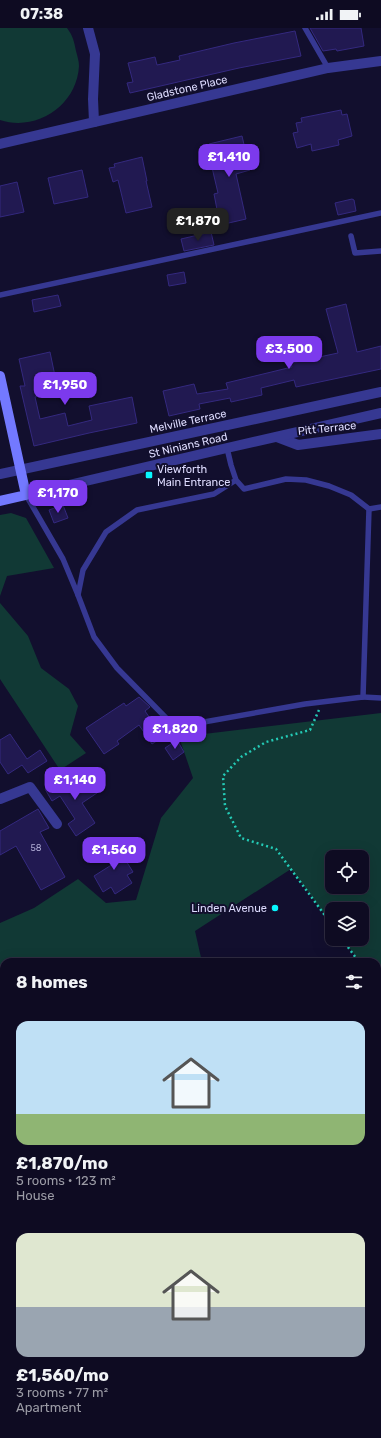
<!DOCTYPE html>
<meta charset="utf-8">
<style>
body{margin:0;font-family:Rubik,sans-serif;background:#1c192f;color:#f1f3f6;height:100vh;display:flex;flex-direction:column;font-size:15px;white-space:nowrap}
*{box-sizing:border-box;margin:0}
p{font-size:13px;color:#9b9ba5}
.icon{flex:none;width:22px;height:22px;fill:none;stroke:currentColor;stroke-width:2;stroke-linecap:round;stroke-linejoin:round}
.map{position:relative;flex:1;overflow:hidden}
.details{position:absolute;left:0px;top:930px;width:381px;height:480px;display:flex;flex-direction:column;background:#0e0b22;border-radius:12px 12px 0 0;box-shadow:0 4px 16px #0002,0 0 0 1px #2e2b40}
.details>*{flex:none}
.tools{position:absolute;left:325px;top:822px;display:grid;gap:8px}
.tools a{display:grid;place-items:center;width:44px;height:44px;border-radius:8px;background:#0e0b22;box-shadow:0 4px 16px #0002,0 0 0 1px #2e2b40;font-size:20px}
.price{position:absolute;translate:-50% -34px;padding:0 9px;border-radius:8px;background:#7c3aed;color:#fff;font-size:13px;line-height:26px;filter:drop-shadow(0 1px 2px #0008)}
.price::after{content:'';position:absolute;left:50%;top:24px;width:12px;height:9px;margin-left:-6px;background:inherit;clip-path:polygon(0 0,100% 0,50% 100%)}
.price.on{background:#222;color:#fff}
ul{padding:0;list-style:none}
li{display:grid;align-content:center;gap:8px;height:212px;padding:0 16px}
li span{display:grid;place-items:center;height:124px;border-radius:12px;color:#555}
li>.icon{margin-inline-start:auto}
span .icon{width:72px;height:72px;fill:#fffc;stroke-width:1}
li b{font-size:17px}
h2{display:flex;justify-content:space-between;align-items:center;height:48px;padding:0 16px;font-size:17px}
.status{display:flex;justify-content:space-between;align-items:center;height:28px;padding:0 20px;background:#0e0b22;direction:ltr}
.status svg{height:11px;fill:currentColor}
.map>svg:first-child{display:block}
.green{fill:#113935;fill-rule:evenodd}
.building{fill:#211951;stroke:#34297f}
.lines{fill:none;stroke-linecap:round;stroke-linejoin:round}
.path{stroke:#24cbb6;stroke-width:2.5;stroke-dasharray:2 3;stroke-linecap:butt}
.service{stroke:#363892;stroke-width:5.5}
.minor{stroke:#363892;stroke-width:10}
.tertiary{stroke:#363892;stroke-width:10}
.secondary{stroke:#7379ff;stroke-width:10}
.primary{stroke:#ba63ff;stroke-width:10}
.poi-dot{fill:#08f7ff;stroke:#120f2e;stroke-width:1.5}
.labels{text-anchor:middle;stroke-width:4;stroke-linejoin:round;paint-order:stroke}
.number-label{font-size:9px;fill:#afabd4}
.street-label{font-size:11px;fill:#dedcff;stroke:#120f2e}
.poi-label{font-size:11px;fill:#dedcff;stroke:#120f2e;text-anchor:start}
</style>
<div class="status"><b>07:38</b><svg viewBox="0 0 49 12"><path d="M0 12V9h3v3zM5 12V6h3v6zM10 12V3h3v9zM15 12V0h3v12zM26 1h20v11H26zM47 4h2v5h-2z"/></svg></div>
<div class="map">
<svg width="381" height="1410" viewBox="0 0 381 1410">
<rect width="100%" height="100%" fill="#120f2e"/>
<!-- green -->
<g class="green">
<path d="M0 0H67C73 8 74 13 76 23 77 27 79 33 79 38 77 77 37 104 0 92Z"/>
<path d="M11 485 26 490 54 540 7 548 0 568V487Z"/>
<path d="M0 575 28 608 41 640 69 661 78 678 70 707 86 725 60 742 0 651Z"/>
<path d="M381 685V1001H377V934H360L343 911H362V881H332V896L291 841 195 903 202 934H4V1120L0 1121V895L34 880 78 851 106 875 136 872 161 790 193 750 179 709ZM332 829H362V859H332Z"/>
</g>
<!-- building -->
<g class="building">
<path d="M310 0H361L364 18 337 23 336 21 323 23Z"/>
<path d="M295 3 301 28 239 40 130 65 127 55 133 54 128 35 155 29 157 37 180 32 179 28 234 15Z"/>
<path d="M341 82 342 87 347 86 352 108 338 112 339 117 312 123 311 116 297 120 293 105 298 104 296 95 302 94 301 90Z"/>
<path d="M242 108 250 142 236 146 246 191 220 197 214 166 218 165 210 131H212L209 116Z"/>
<path d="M142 129 147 153H146L152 179 126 185 118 152 113 154 109 140 115 139 114 136Z"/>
<path d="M82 142 88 169 54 176 48 150Z"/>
<path d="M17 154 24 184 0 189V158Z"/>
<path d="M352 171 354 172 356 183 338 187 335 175Z"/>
<path d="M211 204 214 217 184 223 181 211Z"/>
<path d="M184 244 186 255 169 258 167 247Z"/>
<path d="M58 267 61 278 34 284 32 272Z"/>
<path d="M346 276 357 324 381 318V341L296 359 294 352 261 360 262 367 231 374 230 370 199 376 200 381 169 388 163 363 194 356 197 366 228 361 226 355 292 339 291 335 338 325 326 281Z"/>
<path d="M50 324 56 353 60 352 62 363 35 369 40 391 65 385 68 398 92 392 89 378 132 369 137 395 89 405 34 418 20 358H25L19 331Z"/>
<path d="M63 477 68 490 54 495 49 482Z"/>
<path d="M139 669 150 679 145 683 163 709 152 716 139 697 117 713 119 716 104 726 86 700 124 675 126 678Z"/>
<path d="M10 706 27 731 40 722 47 733 28 745 22 737 8 746 0 734V712Z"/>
<path d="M177 712 184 724 173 732 165 720Z"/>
<path d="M84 745 97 765 82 775 95 795 76 808 68 796 75 791 60 768 52 773 45 761 59 752 63 759Z"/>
<path d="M38 781 49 800 40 804 65 849 41 862 16 818 0 827V803Z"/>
<path d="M113 812 133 844 127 847 132 855 115 866 111 859 103 864 94 848 113 836 102 819Z"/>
</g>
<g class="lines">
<!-- path -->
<g class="path">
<path d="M319 682 310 702 266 714 241 729 223 748 225 778 241 810 276 821 332 897"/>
<path d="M342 911 359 934"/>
<path d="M377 959 381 966"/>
<path d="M0 1084 4 1083"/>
<path d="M377 1255 381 1249"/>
<path d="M264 1410 267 1406"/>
</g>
<!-- service -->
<g class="service">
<path d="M305 0 328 40"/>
<path d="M351 208 355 225 381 223"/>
<path d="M0 267 381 185"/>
<path d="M227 420 231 437 236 452 214 466 137 482 106 504 83 542 78 567 94 609 117 640 172 696 187 697 305 676 363 669 369 481 351 467 329 458 306 452 286 451 244 461 236 452"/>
<path d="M26 467 63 531 78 567"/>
<path d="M369 481 381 479"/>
<path d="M363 669 381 670"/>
</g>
<!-- minor -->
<g class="minor">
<path d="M88 0 95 26 93 71 94 94"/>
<path d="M0 116 328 40 381 33"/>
<path d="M277 409 298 417 381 406"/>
<path d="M0 446 381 364"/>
<path d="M0 771 30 759 57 796"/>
<path d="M0 1305 4 1302"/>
<path d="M377 1385 381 1388"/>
<path d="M188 1406 193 1410"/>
</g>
<!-- tertiary -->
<g class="tertiary">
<path d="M26 467 227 420 381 385"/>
<path d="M153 1410 155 1406"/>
</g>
<!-- secondary -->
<path class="secondary" d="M0 348 26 467 0 473"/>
<!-- primary -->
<g class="primary">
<path d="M377 1110H381"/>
<path d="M377 1130 381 1129"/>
<path d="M0 1137 4 1136"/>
<path d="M0 1153 4 1152"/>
</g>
</g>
<!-- markers -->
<g class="poi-dot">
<rect x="145" y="443" width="8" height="8" rx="2"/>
<circle cx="275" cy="880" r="4"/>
</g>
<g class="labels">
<!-- number labels -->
<g class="number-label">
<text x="36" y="823">58</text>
</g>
<!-- street labels -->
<g class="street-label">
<text transform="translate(187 60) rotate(-13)" y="4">Gladstone Place</text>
<text transform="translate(188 393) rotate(-12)" y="4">Melville Terrace</text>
<text transform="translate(327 400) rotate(-6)" y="4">Pitt Terrace</text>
<text transform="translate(188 417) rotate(-13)" y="4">St Ninians Road</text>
</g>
<!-- poi labels -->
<g class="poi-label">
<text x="157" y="445">Viewforth<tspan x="157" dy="13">Main Entrance</tspan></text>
<text x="267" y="884" text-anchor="end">Linden Avenue</text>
</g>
</g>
</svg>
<div class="tools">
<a><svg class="icon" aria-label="locate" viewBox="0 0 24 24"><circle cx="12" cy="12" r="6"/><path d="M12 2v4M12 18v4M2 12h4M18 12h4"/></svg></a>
<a><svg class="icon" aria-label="layers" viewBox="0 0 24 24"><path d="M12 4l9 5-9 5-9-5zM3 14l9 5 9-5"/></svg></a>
</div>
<b class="price" style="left:229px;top:150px">£1,410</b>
<b class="price on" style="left:198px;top:214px">£1,870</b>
<b class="price" style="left:289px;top:342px">£3,500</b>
<b class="price" style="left:65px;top:378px">£1,950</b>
<b class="price" style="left:58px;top:486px">£1,170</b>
<b class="price" style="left:175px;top:722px">£1,820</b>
<b class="price" style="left:75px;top:773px">£1,140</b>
<b class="price" style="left:114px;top:843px">£1,560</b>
<section class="details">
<h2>8 homes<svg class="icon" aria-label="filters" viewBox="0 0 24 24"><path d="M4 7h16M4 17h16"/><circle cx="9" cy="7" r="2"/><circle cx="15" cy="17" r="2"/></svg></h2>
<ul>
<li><span style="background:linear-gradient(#bfe0f5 75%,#8fb573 0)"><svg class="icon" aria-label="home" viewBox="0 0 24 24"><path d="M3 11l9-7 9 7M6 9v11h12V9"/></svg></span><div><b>£1,870/mo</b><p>5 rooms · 123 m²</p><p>House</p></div></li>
<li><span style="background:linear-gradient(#dfe7d0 60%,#9aa5b1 0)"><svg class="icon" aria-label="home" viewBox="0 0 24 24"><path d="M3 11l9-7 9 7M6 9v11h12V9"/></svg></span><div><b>£1,560/mo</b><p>3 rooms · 77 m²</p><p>Apartment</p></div></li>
</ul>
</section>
</div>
